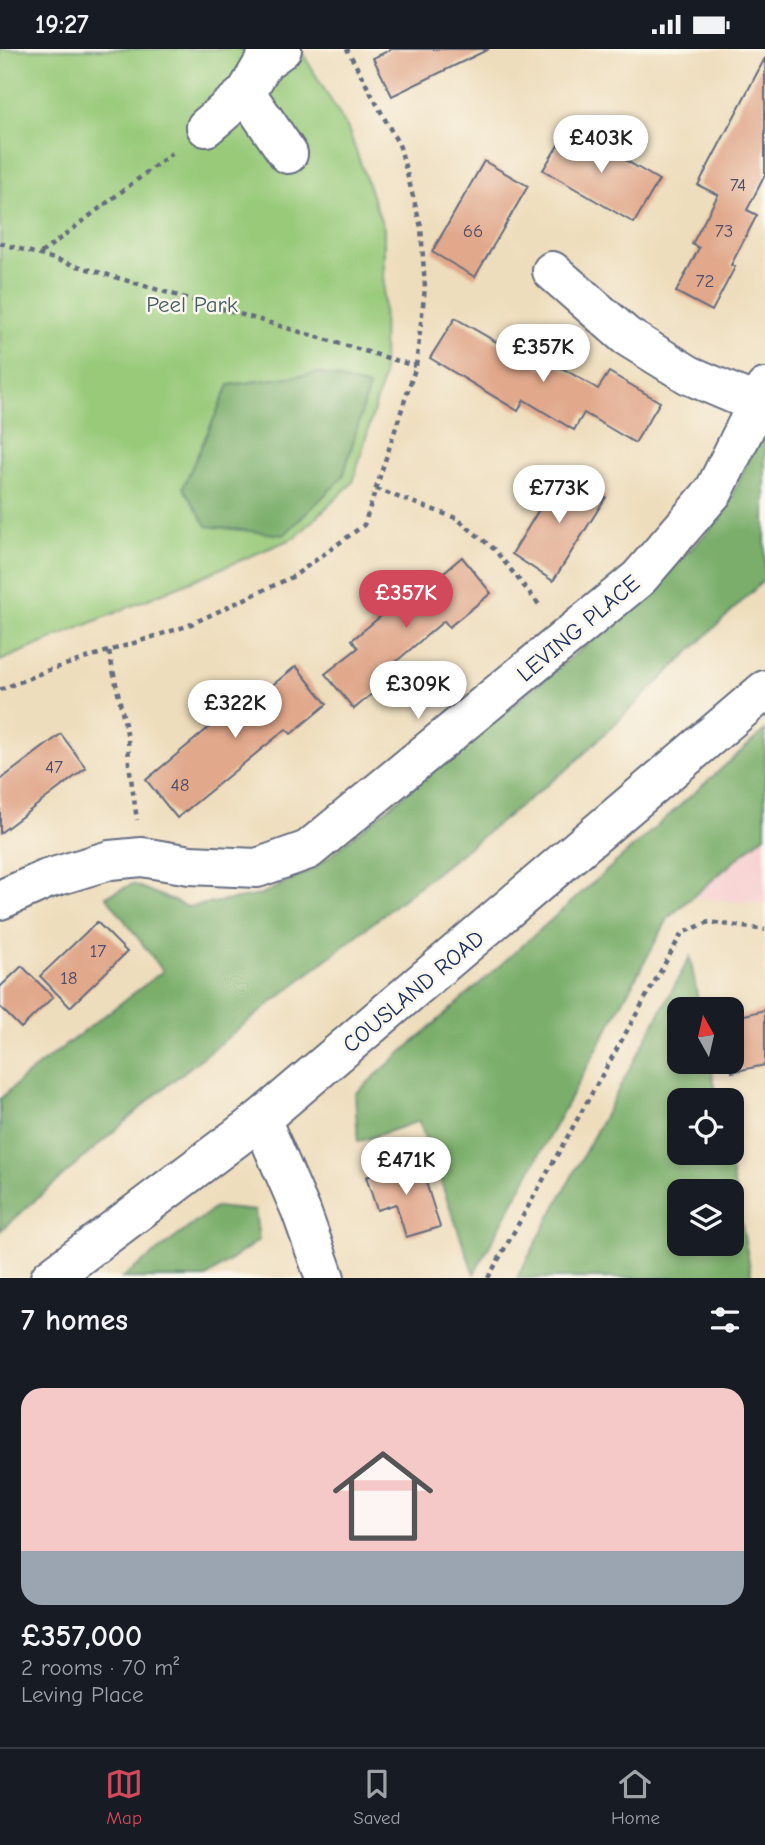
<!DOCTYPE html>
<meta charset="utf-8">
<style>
body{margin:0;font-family:"Comic Neue",sans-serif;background:#242831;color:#f1f3f6;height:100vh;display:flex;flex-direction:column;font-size:26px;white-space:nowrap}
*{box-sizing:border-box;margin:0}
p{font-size:23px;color:#9ea1a6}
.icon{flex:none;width:38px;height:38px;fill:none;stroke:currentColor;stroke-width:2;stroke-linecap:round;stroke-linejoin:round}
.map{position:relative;height:1229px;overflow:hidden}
.side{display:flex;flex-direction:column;background:#171b24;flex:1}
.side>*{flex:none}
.needle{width:46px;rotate:352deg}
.controls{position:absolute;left:667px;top:948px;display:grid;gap:14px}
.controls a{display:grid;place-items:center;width:77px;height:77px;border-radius:14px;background:#171b24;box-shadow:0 4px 10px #0003;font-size:35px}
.price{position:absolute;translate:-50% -60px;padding:0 16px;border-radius:24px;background:#fff;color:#222;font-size:23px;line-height:46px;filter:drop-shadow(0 2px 4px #0008)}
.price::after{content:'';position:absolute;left:50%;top:42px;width:21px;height:16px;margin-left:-10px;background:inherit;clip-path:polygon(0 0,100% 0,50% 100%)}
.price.current{background:#d1495b;color:#fff}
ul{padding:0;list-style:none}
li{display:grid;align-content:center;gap:14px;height:371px;padding:0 21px}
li+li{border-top:2px solid #363941}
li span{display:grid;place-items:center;height:217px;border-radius:21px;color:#555}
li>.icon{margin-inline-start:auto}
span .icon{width:126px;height:126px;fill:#fffc;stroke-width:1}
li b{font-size:30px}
h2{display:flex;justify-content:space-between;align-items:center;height:84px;padding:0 21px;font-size:30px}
.status{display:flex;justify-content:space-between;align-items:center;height:49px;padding:0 35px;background:#171b24;direction:ltr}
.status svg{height:19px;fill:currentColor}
.tabs{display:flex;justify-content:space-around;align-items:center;height:98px;border-top:2px solid #363941;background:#171b24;font-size:19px;color:#9ea1a6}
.tabs a{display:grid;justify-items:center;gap:4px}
.tabs .current{color:#d1495b}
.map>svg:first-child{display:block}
.built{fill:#f7cfd1}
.green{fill:#99ca7a;stroke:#5a7c6c;stroke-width:2}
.forest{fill:#7aae6a;stroke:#4a6e64;stroke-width:2;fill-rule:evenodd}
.building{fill:#e1a88b}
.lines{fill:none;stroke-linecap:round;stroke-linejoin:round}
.minor-casing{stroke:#656c7f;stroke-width:42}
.major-casing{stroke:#656c7f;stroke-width:42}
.path{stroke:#656c7f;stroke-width:4.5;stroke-dasharray:5 5;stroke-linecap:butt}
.minor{stroke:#fff;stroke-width:38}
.major{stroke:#fff;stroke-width:38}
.labels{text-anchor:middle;stroke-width:5;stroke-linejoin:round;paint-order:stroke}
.number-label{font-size:19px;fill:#4c4d69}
.park-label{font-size:23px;fill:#415e66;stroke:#fbf7ec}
.street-label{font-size:23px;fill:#1b2f5e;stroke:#fbf7ec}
</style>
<div class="status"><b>19:27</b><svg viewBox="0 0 49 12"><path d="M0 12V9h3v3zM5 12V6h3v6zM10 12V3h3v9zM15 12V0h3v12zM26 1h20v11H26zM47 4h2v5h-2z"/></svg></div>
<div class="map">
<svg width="765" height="1229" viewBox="0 0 765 1229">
<rect width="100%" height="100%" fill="#fbf7ec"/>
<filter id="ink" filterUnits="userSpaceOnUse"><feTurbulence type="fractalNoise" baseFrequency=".0143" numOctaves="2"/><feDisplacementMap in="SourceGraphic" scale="14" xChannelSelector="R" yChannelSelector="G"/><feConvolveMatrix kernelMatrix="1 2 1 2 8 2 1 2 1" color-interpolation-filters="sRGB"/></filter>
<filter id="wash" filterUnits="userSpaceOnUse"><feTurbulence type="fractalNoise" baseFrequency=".00686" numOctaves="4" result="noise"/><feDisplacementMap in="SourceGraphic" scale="28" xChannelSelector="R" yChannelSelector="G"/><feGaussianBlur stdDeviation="1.57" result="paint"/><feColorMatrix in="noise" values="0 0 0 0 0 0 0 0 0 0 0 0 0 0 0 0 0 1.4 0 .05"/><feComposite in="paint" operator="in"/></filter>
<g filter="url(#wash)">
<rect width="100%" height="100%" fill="#eeddbc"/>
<!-- built -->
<path class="built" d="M765 786V856L693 848Z"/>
<!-- green -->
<path class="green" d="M0 0H300L348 80 384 180 383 330 353 433 296 488 0 612Z"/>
<!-- forest -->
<g class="forest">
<path d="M319 324 369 338 343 428 284 486 207 477 183 438 229 336Z"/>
<path d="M765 386V530L571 717 160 1042 0 1182V1050L29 1024 163 922 106 847 133 835 188 858 261 846 315 819 650 543 723 467 755 396Z"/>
<path d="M765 681V786L669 868 474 1225 419 1072 358 1093 355 1045Z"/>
<path d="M690 908 700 961H679V1013H710L718 1052H679V1104H728L752 1229H517ZM679 1143H732V1195H679Z"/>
<path d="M216 1158 255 1162 259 1191 205 1229H122Z"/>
</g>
<g id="blocks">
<!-- building -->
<g class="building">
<path d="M392 0H489L392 47 373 9Z"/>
<path d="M765 9V126L747 161 757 166 731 216 735 218 712 262 676 243 699 199 692 195 718 146 698 136Z"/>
<path d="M569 78 659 131 634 174 543 121Z"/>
<path d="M484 112 528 137 475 228 432 203Z"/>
<path d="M455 269 543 320 548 311 598 340 609 323 660 353 635 394 584 364 574 381 524 351 518 362 430 309Z"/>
<path d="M563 421 606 448 553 532 512 505Z"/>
<path d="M462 508 491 544 449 578 444 572 380 626 386 633 354 660 325 625 358 599 352 591 416 538 420 543Z"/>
<path d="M296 617 327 655 291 685 286 680 177 769 146 731 254 641 259 647Z"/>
<path d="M61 685 86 719 0 784V731Z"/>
<path d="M97 873 127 903 70 958 40 927Z"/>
<path d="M22 917 53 948 21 979 0 958V938Z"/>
<path d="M765 961V1016L732 1023V969Z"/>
<path d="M419 1111 440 1178 406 1188 396 1155 377 1161 366 1128Z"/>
</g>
</g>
</g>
<g filter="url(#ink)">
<use href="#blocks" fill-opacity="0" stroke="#656c7f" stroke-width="2"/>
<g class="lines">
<defs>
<g id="minor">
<path d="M246 44 288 105"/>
<path d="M206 78 246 44 264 13 282 0"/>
<path d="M552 222 626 287 689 326 757 355"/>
<path d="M0 851 47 830 110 811 142 808 190 816 257 819 308 801 639 529 714 442 765 339"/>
<path d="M261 1070 301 1162 325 1229"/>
</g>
<path id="major" d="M50 1229 261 1070 765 641"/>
</defs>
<!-- minor casing -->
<use href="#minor" class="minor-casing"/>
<!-- major casing -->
<use href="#major" class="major-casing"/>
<!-- path -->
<g class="path">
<path d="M0 194 415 317"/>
<path d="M41 204 176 101"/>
<path d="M376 440 456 469 494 500 541 558"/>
<path d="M109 603 128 689 129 715 137 771"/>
<path d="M0 641 46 622 187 577 294 527 364 476 416 317 425 239 421 178 400 98 347 0"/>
<path d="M488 1229 682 884 709 873 765 881"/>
</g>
<!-- minor -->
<use href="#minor" class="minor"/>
<!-- major -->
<use href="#major" class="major"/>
</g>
</g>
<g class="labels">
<!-- number labels -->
<g class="number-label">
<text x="738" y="142">74</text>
<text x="473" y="188">66</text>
<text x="724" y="188">73</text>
<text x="705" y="238">72</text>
<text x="54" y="724">47</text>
<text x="180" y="742">48</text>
<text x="98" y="908">17</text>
<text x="69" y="935">18</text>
</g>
<!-- park labels -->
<g class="park-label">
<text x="192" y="263">Peel Park</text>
</g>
<!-- street labels -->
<g class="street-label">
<text transform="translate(578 579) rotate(-40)" y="8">LEVING PLACE</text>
<text transform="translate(413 942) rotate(-40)" y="8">COUSLAND ROAD</text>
</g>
</g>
</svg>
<div class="controls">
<a><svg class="needle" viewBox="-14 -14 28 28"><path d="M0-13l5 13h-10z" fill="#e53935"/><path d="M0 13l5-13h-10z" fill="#9ea1a6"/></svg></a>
<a><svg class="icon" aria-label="locate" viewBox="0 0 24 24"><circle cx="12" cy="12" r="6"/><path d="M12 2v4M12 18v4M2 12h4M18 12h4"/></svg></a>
<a><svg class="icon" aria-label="layers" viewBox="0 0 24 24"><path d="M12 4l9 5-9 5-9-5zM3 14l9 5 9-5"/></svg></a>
</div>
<b class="price" style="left:601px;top:126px">£403K</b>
<b class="price" style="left:543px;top:335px">£357K</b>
<b class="price" style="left:559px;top:476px">£773K</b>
<b class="price current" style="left:406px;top:581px">£357K</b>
<b class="price" style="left:418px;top:672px">£309K</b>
<b class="price" style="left:235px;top:691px">£322K</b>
<b class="price" style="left:406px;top:1148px">£471K</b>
</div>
<section class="side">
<h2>7 homes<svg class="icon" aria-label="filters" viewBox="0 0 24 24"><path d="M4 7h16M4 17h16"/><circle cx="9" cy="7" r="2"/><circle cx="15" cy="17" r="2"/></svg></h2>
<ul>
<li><span style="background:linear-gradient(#f6c9c9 75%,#9aa5b1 0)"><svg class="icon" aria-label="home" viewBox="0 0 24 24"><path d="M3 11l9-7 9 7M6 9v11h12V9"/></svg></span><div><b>£357,000</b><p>2 rooms · 70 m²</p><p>Leving Place</p></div></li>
</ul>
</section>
<nav class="tabs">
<a class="current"><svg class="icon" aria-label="map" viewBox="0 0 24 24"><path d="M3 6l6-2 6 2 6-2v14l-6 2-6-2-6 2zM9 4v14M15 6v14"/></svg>Map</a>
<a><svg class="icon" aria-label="saved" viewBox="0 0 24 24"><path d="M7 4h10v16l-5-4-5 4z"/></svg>Saved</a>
<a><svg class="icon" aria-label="home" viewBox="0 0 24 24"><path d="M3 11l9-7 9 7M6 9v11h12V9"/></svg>Home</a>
</nav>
